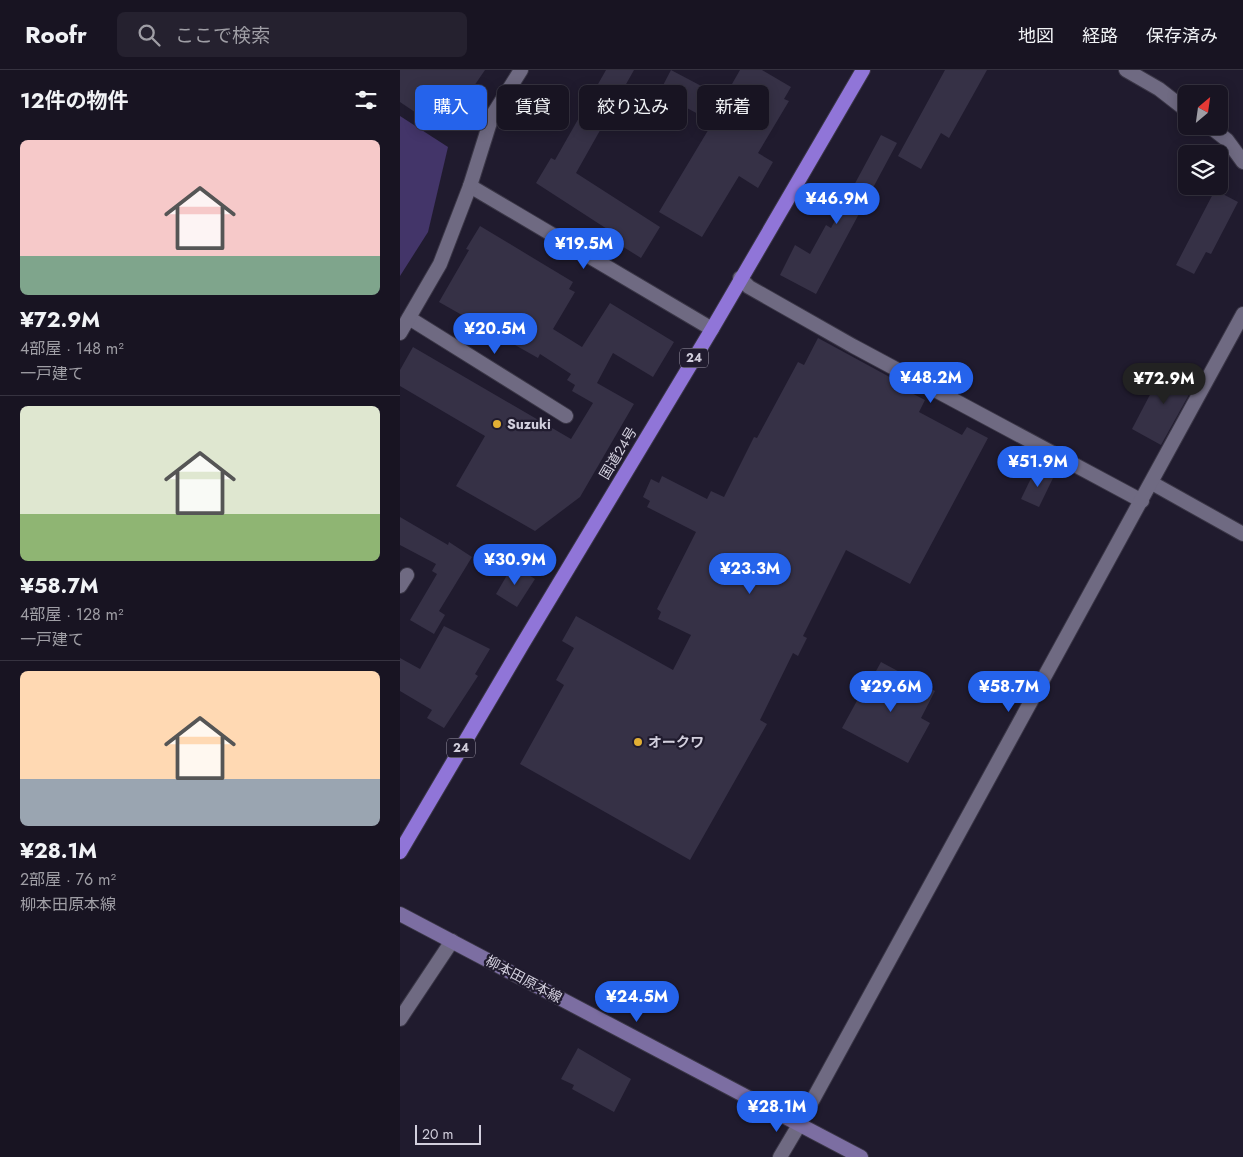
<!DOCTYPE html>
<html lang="ja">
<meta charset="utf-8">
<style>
body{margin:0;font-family:Jost,"Noto Sans JP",sans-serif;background:#25212f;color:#f1f3f6;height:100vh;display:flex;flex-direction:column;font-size:19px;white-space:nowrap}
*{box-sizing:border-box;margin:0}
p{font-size:16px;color:#9f9ea5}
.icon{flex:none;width:28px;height:28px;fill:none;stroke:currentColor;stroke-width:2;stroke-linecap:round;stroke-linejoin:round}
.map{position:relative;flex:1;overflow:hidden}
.side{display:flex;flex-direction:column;background:#181422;width:400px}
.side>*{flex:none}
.banner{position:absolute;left:15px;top:15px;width:475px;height:45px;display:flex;gap:10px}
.needle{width:32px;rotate:29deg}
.controls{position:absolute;left:778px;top:15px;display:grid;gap:10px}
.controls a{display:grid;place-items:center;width:50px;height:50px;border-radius:8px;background:#181422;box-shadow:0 2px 12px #0003,0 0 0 1px #363340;font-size:25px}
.scale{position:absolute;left:15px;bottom:12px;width:66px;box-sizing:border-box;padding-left:5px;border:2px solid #d2cfdd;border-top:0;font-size:14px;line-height:18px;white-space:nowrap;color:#d2cfdd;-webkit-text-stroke:4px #201b2e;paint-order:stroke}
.price{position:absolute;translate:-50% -42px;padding:0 11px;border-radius:18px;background:#2563eb;color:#fff;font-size:16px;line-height:32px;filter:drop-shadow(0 1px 2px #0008)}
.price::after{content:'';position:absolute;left:50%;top:30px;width:15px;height:11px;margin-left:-8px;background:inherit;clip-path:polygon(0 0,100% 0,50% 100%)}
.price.current{background:#222;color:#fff}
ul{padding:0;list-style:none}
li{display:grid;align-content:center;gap:10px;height:265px;padding:0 20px}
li+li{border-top:1px solid #363340}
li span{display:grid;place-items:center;height:155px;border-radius:8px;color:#555}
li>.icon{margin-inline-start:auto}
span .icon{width:90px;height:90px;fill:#fffc;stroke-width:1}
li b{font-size:21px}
h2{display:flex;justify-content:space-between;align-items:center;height:60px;padding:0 20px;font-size:21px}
.pill{padding:0 18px;border-radius:8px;background:#181422;box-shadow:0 2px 12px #0003,0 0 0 1px #363340;font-size:18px;line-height:45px}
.pill.current{background:#2563eb;color:#fff}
header{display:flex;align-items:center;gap:30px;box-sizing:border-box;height:70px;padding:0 25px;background:#181422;border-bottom:1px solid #363340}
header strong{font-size:24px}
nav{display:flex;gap:28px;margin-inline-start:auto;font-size:18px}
.search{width:350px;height:45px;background:#25212f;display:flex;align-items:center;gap:12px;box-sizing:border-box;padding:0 18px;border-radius:8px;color:#9f9ea5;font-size:19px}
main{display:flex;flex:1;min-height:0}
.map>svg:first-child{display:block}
.green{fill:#433569}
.building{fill:#363146}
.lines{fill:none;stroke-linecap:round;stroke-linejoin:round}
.minor-casing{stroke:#3a3646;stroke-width:16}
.tertiary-casing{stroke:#3a3646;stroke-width:16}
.secondary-casing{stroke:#3a3646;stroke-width:16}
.trunk-casing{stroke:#3a3646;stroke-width:16}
.minor{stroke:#6f6a82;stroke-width:14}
.tertiary{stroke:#6f6a82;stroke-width:14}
.secondary{stroke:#7c6ea2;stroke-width:14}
.trunk{stroke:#9075d8;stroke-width:14}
.poi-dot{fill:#e2af34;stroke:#201b2e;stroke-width:2}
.labels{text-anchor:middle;stroke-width:4.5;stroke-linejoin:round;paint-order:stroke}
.shield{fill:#201b2e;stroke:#9d99a8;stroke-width:1}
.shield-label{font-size:12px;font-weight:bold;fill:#d2cfdd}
.poi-label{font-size:14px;font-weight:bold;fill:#d2cfdd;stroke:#201b2e;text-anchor:start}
.street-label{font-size:14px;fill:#d2cfdd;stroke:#201b2e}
</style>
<header>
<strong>Roofr</strong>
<div class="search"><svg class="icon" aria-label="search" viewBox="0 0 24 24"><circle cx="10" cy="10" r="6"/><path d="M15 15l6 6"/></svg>ここで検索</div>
<nav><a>地図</a><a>経路</a><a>保存済み</a></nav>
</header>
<main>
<section class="side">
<h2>12件の物件<svg class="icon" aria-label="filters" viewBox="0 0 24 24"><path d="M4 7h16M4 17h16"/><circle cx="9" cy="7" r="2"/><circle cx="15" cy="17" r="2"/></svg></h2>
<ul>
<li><span style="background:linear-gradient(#f6c9c9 75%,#7fa58c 0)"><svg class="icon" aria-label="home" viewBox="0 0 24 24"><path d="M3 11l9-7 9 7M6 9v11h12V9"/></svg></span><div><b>¥72.9M</b><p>4部屋 · 148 m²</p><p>一戸建て</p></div></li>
<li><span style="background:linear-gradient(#dfe7d0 70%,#8fb573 0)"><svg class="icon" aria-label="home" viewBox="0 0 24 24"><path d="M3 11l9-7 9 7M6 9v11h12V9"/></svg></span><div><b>¥58.7M</b><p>4部屋 · 128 m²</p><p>一戸建て</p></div></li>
<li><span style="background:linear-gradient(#ffd9b3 70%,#9aa5b1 0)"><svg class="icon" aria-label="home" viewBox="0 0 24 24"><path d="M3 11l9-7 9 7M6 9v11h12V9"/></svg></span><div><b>¥28.1M</b><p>2部屋 · 76 m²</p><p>柳本田原本線</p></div></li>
</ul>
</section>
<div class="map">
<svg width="843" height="1087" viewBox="0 0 843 1087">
<rect width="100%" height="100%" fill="#201b2e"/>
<!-- green -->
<path class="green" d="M0 46 48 77 28 162 0 206Z"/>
<!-- building -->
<g class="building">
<path d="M0 0H85L43 61 0 32Z"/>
<path d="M206 0H234L176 103 260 157 241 188 217 173 221 168 136 113 151 88 155 90Z"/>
<path d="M271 0 324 28 340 0H362L391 17 384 29 389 31 358 83 373 92 358 118 339 106 302 167 259 142 313 52 259 23Z"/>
<path d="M545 0H587L549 68 541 63 521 99 498 86Z"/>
<path d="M481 65 497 73 416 224 380 205 395 175 410 184 426 155 431 158Z"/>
<path d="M815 120 838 132 811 184 806 182 794 204 776 195Z"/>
<path d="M80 156 173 212 169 219 175 222 153 259 182 277 210 233 274 272 253 307 213 283 197 313 234 334 180 427 135 461 56 416 85 366 0 316V300L13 277 171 369 193 333 172 321 175 315 167 310 171 304 140 284 138 288 39 232 69 180 66 179Z"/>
<path d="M418 268 497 311 496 315 525 330 519 342 562 365 567 357 588 368 510 514 446 480 403 566 407 568 398 586 393 583 360 650 367 654 290 790 120 694 164 615 156 610 174 578 162 571 176 546 273 600 291 565 258 549 261 542 257 539 296 462 247 437 250 431 243 427 251 409 259 413 262 406 307 429 311 421 324 427 354 367 357 368 398 292 404 295Z"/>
<path d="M765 296 796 312 761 375 732 359Z"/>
<path d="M636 398 654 406 639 437 621 429Z"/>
<path d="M0 447 48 475 49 472 72 487 39 541 45 545 34 564 10 550 37 504 32 501 36 494 0 475Z"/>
<path d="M113 495 135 509 117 537 96 524Z"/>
<path d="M44 556 90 579 75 604 78 606 44 658 27 648 32 640 0 621V588L20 599Z"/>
<path d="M481 592 535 621 521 648 530 653 508 693 442 658 464 618 466 619Z"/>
<path d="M178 978 231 1009 214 1042 172 1019 174 1015 161 1009Z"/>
</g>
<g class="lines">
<defs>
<g id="minor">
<path d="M70 116 312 259"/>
<path d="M340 208 349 217 453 276 742 431"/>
<path d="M9 248 166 346"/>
<path d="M0 263 40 194 70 116 92 46 121 0"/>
<path d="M752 413 843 464"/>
<path d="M0 516 7 505"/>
<path d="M0 949 52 871"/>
<path d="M380 1087 399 1055 843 244"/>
</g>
<g id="tertiary">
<path d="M726 0 759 19 786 40"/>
<path d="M809 56 827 70 843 92"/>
</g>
<path id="secondary" d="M0 844 461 1087"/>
<path id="trunk" d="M0 782 122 575 312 259 463 0"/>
</defs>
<!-- minor casing -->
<use href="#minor" class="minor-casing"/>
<!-- tertiary casing -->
<use href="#tertiary" class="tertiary-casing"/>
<!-- secondary casing -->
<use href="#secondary" class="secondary-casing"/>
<!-- trunk casing -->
<use href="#trunk" class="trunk-casing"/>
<!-- minor -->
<use href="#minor" class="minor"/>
<!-- tertiary -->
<use href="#tertiary" class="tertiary"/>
<!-- secondary -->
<use href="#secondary" class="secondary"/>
<!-- trunk -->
<use href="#trunk" class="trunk"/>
</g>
<!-- markers -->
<g class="poi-dot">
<circle cx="97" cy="354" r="5"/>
<circle cx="238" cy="672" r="5"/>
</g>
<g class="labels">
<!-- shield labels -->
<g class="shield">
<rect x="280" y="278.5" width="28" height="19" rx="4"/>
<rect x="47" y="668.5" width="28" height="19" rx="4"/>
</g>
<g class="shield-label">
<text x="294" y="292">24</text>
<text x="61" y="682">24</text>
</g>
<!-- poi labels -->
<g class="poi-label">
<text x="107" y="359">Suzuki</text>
<text x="248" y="677">オークワ</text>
</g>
<!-- street labels -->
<g class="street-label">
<text transform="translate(218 383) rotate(-59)" y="5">国道24号</text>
<text transform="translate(124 909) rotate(28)" y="5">柳本田原本線</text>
</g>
</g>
</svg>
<div class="controls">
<a><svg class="needle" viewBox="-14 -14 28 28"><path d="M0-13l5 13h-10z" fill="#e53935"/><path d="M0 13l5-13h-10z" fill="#9f9ea5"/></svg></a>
<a><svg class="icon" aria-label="layers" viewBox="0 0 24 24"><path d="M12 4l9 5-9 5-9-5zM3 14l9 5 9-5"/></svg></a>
</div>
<div class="scale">20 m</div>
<b class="price" style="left:437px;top:155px">¥46.9M</b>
<b class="price" style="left:184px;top:200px">¥19.5M</b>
<b class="price" style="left:95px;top:285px">¥20.5M</b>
<b class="price" style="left:531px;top:334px">¥48.2M</b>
<b class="price current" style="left:764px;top:335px">¥72.9M</b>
<b class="price" style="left:638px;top:418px">¥51.9M</b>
<b class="price" style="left:115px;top:516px">¥30.9M</b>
<b class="price" style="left:350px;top:525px">¥23.3M</b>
<b class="price" style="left:491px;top:643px">¥29.6M</b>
<b class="price" style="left:609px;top:643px">¥58.7M</b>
<b class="price" style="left:237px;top:953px">¥24.5M</b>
<b class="price" style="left:377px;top:1063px">¥28.1M</b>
<div class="banner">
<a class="pill current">購入</a>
<a class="pill">賃貸</a>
<a class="pill">絞り込み</a>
<a class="pill">新着</a>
</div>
</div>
</main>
